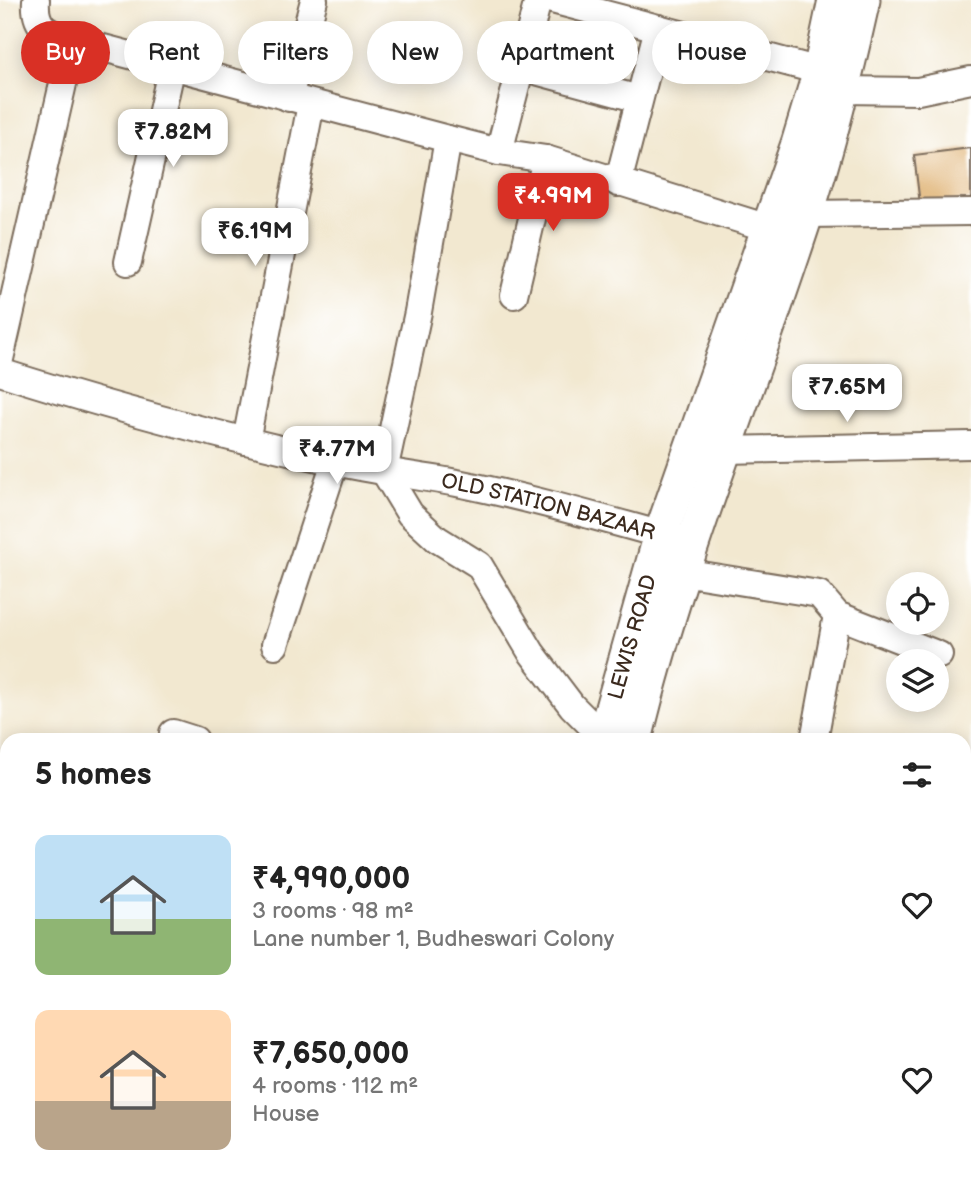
<!DOCTYPE html>
<meta charset="utf-8">
<style>
body{margin:0;font-family:"Balsamiq Sans",sans-serif;background:#f2f2f2;color:#222;height:100vh;display:flex;flex-direction:column;font-size:26px;white-space:nowrap}
*{box-sizing:border-box;margin:0}
p{font-size:23px;color:#767676}
.icon{flex:none;width:38px;height:38px;fill:none;stroke:currentColor;stroke-width:2;stroke-linecap:round;stroke-linejoin:round}
.map{position:relative;flex:1;overflow:hidden}
.panel{position:absolute;left:0px;top:733px;width:971px;height:450px;display:flex;flex-direction:column;background:#fff;border-radius:21px 21px 0 0;box-shadow:0 4px 18px #0003}
.panel>*{flex:none}
.hud{position:absolute;left:21px;top:21px;width:929px;height:63px;display:flex;gap:14px}
.controls{position:absolute;left:886px;top:572px;display:grid;gap:14px}
.controls a{display:grid;place-items:center;width:63px;height:63px;border-radius:50%;background:#fff;box-shadow:0 4px 18px #0003;font-size:35px}
.price{position:absolute;translate:-50% -60px;padding:0 16px;border-radius:14px;background:#fff;color:#222;font-size:23px;line-height:46px;filter:drop-shadow(0 2px 4px #0008)}
.price::after{content:'';position:absolute;left:50%;top:42px;width:21px;height:16px;margin-left:-10px;background:inherit;clip-path:polygon(0 0,100% 0,50% 100%)}
.price.current{background:#d93025;color:#fff}
ul{padding:0;list-style:none}
li{display:flex;align-items:center;gap:21px;height:175px;padding:0 35px}
li span{display:grid;place-items:center;flex:none;width:196px;height:140px;border-radius:14px;color:#555}
li>.icon{margin-inline-start:auto}
span .icon{width:84px;height:84px;fill:#fffc;stroke-width:1}
li b{font-size:30px}
h2{display:flex;justify-content:space-between;align-items:center;height:84px;padding:0 35px;font-size:30px}
.tag{padding:0 24px;border-radius:32px;background:#fff;box-shadow:0 4px 18px #0003;font-size:24px;line-height:63px}
.tag.current{background:#d93025;color:#fff}
.map>svg:first-child{display:block}
.building{fill:#ddac68}
.lines{fill:none;stroke-linecap:round;stroke-linejoin:round}
.minor-casing{stroke:#7b6c5c;stroke-width:30}
.major-casing{stroke:#7b6c5c;stroke-width:37}
.minor{stroke:#fff;stroke-width:26}
.major{stroke:#fff;stroke-width:33}
.labels{text-anchor:middle;stroke-width:5;stroke-linejoin:round;paint-order:stroke}
.street-label{font-size:21px;fill:#3b2a1e;stroke:#fff}
</style>
<div class="map">
<svg width="971" height="1182" viewBox="0 0 971 1182">
<rect width="100%" height="100%" fill="#fff"/>
<filter id="ink" filterUnits="userSpaceOnUse"><feTurbulence type="fractalNoise" baseFrequency=".0143" numOctaves="2"/><feDisplacementMap in="SourceGraphic" scale="14" xChannelSelector="R" yChannelSelector="G"/><feConvolveMatrix kernelMatrix="1 2 1 2 8 2 1 2 1" color-interpolation-filters="sRGB"/></filter>
<filter id="wash" filterUnits="userSpaceOnUse"><feTurbulence type="fractalNoise" baseFrequency=".00686" numOctaves="4" result="noise"/><feDisplacementMap in="SourceGraphic" scale="28" xChannelSelector="R" yChannelSelector="G"/><feGaussianBlur stdDeviation="1.57" result="paint"/><feColorMatrix in="noise" values="0 0 0 0 0 0 0 0 0 0 0 0 0 0 0 0 0 1.4 0 .05"/><feComposite in="paint" operator="in"/></filter>
<g filter="url(#wash)">
<rect width="100%" height="100%" fill="#f2e8d0"/>
<g id="blocks">
<!-- building -->
<path class="building" d="M971 148V200L920 204 914 155Z"/>
</g>
</g>
<g filter="url(#ink)">
<use href="#blocks" fill-opacity="0" stroke="#7b6c5c" stroke-width="2"/>
<g class="lines">
<defs>
<g id="minor">
<path d="M36 0C34 29 48 33 73 40L448 139 499 152 546 159 768 228"/>
<path d="M552 0 820 71"/>
<path d="M521 67 639 99"/>
<path d="M843 90 918 91 971 80"/>
<path d="M289 98 314 0"/>
<path d="M448 139 418 312 384 471 410 514 437 539 479 565 531 652 572 706 603 737"/>
<path d="M499 152 538 0"/>
<path d="M618 183 658 28"/>
<path d="M806 214 971 212"/>
<path d="M128 262 172 66"/>
<path d="M514 295 546 159"/>
<path d="M0 359 73 40"/>
<path id="s1" d="M0 372C109 407 220 436 332 461 373 471 415 475 457 483 531 498 604 519 677 539"/>
<path d="M246 441 311 104"/>
<path d="M724 450 971 445"/>
<path d="M682 572 819 594 837 615 939 655"/>
<path d="M275 645 335 462"/>
<path d="M173 733 195 740"/>
<path d="M814 740 837 615"/>
<path d="M964 860 971 861"/>
<path d="M964 1087 971 1084"/>
<path d="M0 1091H7"/>
<path d="M417 1176 429 1182"/>
<path d="M802 1176 803 1182"/>
</g>
<g id="major">
<path id="s2" d="M603 740 661 534 798 144 820 71 835 0"/>
<path d="M635 740C678 561 749 391 806 215 829 145 847 72 863 0"/>
<path d="M546 1182 547 1176"/>
<path d="M571 1182V1176"/>
</g>
</defs>
<!-- minor casing -->
<use href="#minor" class="minor-casing"/>
<!-- major casing -->
<use href="#major" class="major-casing"/>
<!-- minor -->
<use href="#minor" class="minor"/>
<!-- major -->
<use href="#major" class="major"/>
</g>
</g>
<g class="labels">
<!-- street labels -->
<g class="street-label">
<text dy="7" stroke="none"><textPath href="#s1" startOffset="565">OLD STATION BAZAAR</textPath></text>
<text dy="7" stroke="none"><textPath href="#s2" startOffset="107">LEWIS ROAD</textPath></text>
</g>
</g>
</svg>
<div class="controls">
<a><svg class="icon" aria-label="locate" viewBox="0 0 24 24"><circle cx="12" cy="12" r="6"/><path d="M12 2v4M12 18v4M2 12h4M18 12h4"/></svg></a>
<a><svg class="icon" aria-label="layers" viewBox="0 0 24 24"><path d="M12 4l9 5-9 5-9-5zM3 14l9 5 9-5"/></svg></a>
</div>
<b class="price" style="left:173px;top:169px">₹7.82M</b>
<b class="price current" style="left:553px;top:233px">₹4.99M</b>
<b class="price" style="left:255px;top:268px">₹6.19M</b>
<b class="price" style="left:847px;top:424px">₹7.65M</b>
<b class="price" style="left:337px;top:486px">₹4.77M</b>
<div class="hud">
<a class="tag current">Buy</a>
<a class="tag">Rent</a>
<a class="tag">Filters</a>
<a class="tag">New</a>
<a class="tag">Apartment</a>
<a class="tag">House</a>
</div>
<section class="panel">
<h2>5 homes<svg class="icon" aria-label="filters" viewBox="0 0 24 24"><path d="M4 7h16M4 17h16"/><circle cx="9" cy="7" r="2"/><circle cx="15" cy="17" r="2"/></svg></h2>
<ul>
<li><span style="background:linear-gradient(#bfe0f5 60%,#8fb573 0)"><svg class="icon" aria-label="home" viewBox="0 0 24 24"><path d="M3 11l9-7 9 7M6 9v11h12V9"/></svg></span><div><b>₹4,990,000</b><p>3 rooms · 98 m²</p><p>Lane number 1, Budheswari Colony</p></div><svg class="icon" aria-label="heart" viewBox="0 0 24 24"><path d="M12 20l-8-8c-3-5 5-10 8-4 3-6 11-1 8 4z"/></svg></li>
<li><span style="background:linear-gradient(#ffd9b3 65%,#b9a48a 0)"><svg class="icon" aria-label="home" viewBox="0 0 24 24"><path d="M3 11l9-7 9 7M6 9v11h12V9"/></svg></span><div><b>₹7,650,000</b><p>4 rooms · 112 m²</p><p>House</p></div><svg class="icon" aria-label="heart" viewBox="0 0 24 24"><path d="M12 20l-8-8c-3-5 5-10 8-4 3-6 11-1 8 4z"/></svg></li>
</ul>
</section>
</div>
